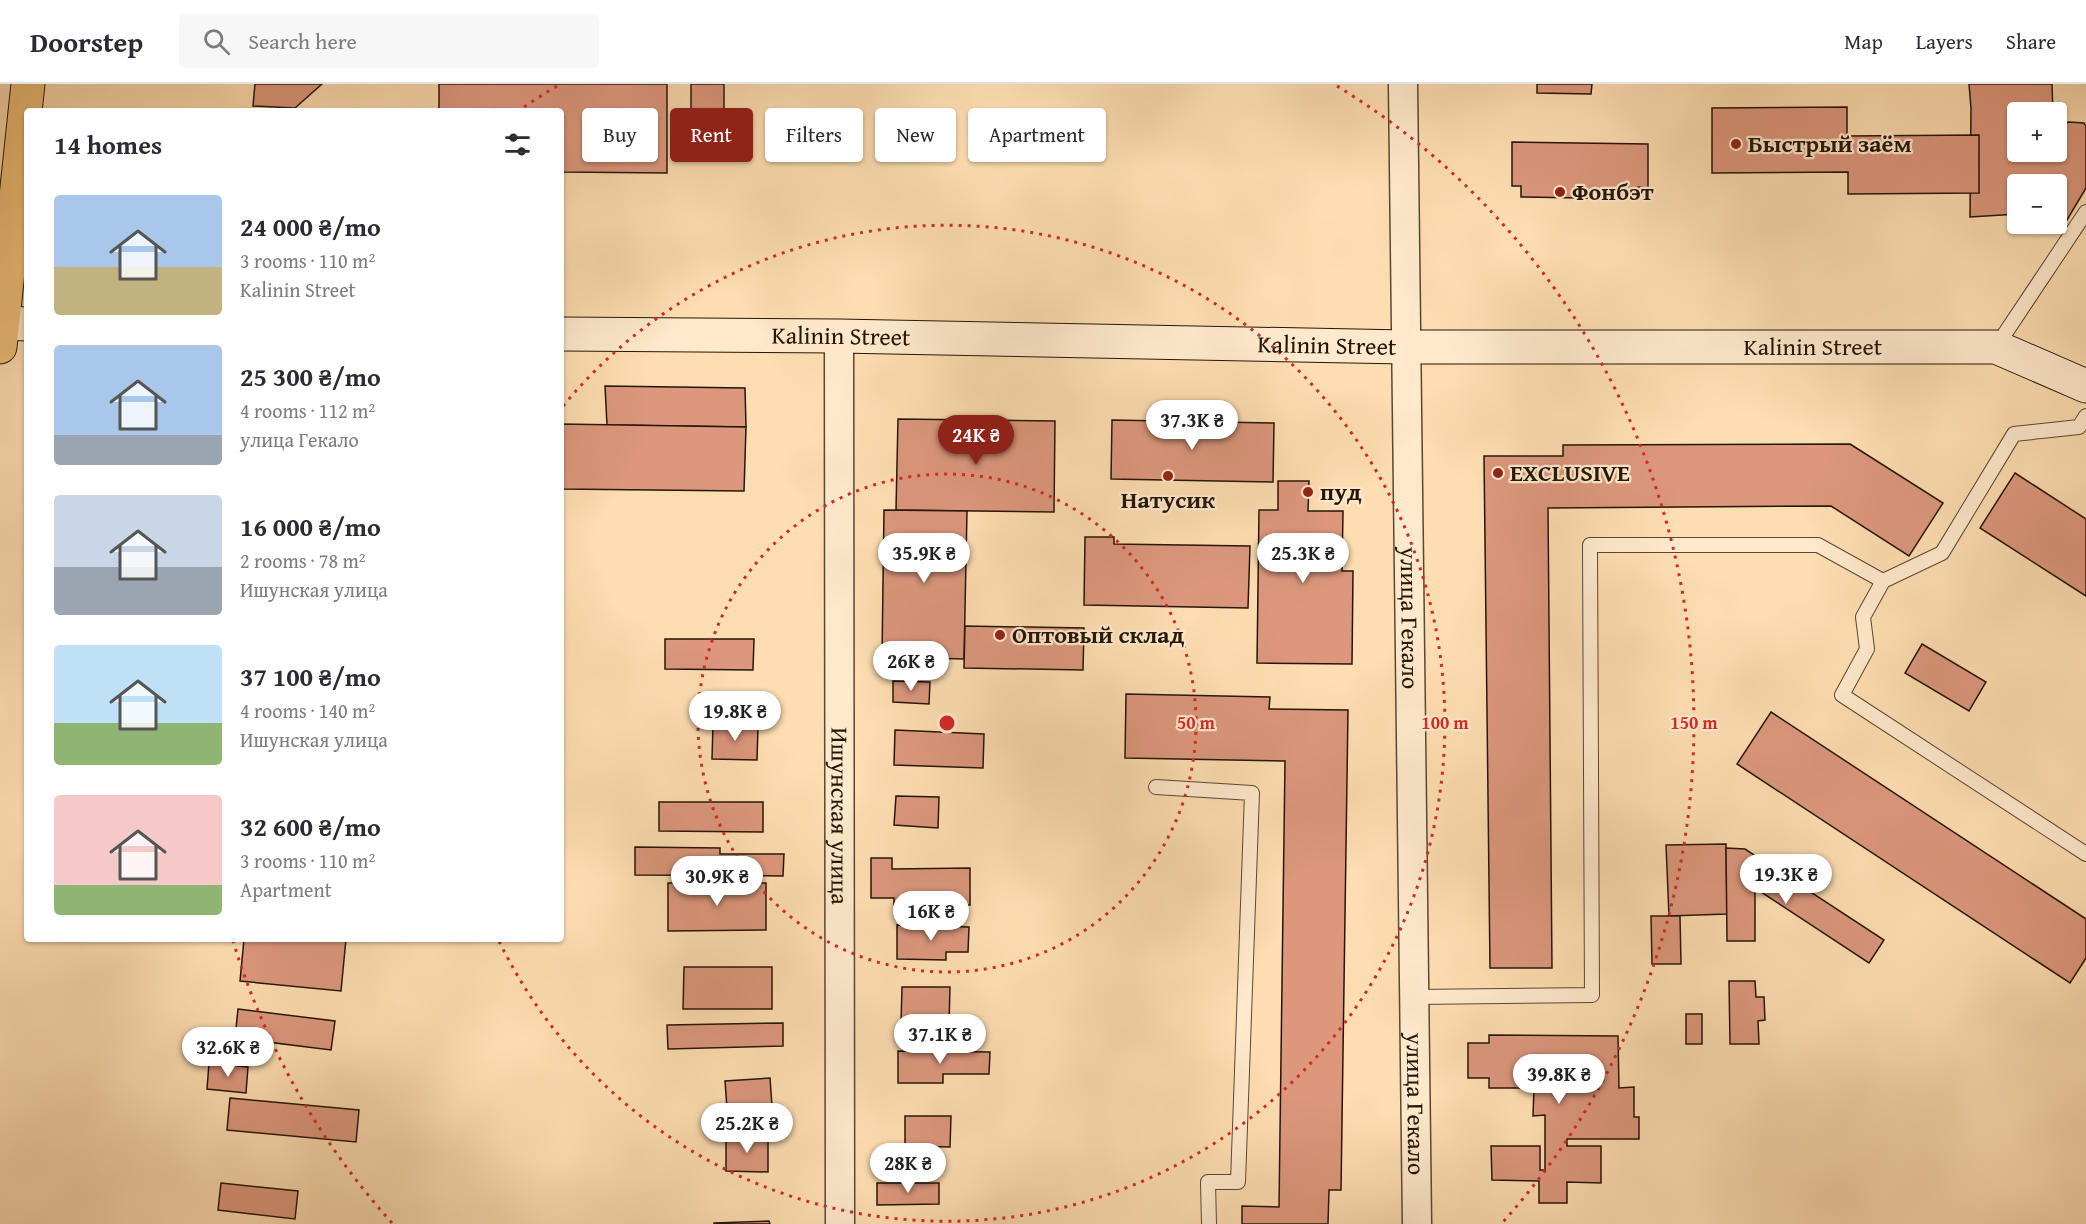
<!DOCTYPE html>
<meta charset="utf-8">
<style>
body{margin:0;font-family:"Gentium Book Plus",serif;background:#f7f7f7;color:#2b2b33;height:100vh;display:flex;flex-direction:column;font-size:22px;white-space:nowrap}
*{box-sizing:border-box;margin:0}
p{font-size:20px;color:#7c7c81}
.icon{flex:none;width:33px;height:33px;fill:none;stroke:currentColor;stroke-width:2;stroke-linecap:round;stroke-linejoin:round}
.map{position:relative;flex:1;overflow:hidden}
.side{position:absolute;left:24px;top:24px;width:540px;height:834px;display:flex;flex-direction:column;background:#fff;border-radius:6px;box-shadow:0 2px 4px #0004}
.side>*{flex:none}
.hud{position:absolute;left:582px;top:24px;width:570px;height:54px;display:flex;gap:12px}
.buttons{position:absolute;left:2007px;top:18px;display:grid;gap:12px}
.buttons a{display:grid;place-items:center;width:60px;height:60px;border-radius:6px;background:#fff;box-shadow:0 2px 4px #0004;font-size:30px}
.price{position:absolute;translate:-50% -51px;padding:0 14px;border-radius:21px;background:#fff;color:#222;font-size:20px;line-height:39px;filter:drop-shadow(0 2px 3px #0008)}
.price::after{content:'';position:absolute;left:50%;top:36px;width:18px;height:14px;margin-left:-9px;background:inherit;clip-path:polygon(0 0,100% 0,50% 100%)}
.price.current{background:#8f2418;color:#fff}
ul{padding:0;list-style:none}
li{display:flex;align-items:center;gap:18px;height:150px;padding:0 30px}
li span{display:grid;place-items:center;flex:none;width:168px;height:120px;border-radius:6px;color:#555}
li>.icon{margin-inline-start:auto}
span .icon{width:72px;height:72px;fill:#fffc;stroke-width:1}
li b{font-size:26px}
h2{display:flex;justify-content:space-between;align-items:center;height:72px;padding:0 30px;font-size:26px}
.chip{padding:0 21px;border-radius:6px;background:#fff;box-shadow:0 2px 4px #0004;font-size:21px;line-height:54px}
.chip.current{background:#8f2418;color:#fff}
header{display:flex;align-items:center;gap:36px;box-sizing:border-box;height:84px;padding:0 30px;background:#fff;border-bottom:2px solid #e1e1e2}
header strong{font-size:28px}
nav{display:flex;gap:33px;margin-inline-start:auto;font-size:21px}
.search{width:420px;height:54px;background:#f7f7f7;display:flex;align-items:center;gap:15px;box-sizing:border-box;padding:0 21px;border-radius:6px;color:#7c7c81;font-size:22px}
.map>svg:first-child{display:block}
.building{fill:#dc977d;stroke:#241607;stroke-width:1.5}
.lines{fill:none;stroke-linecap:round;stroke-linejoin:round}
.lane-casing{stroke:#5a4832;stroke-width:16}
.street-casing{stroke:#5a4832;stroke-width:31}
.secondary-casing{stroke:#241607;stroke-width:35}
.highway-casing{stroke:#241607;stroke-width:35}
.lane{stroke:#fee9cc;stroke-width:14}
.street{stroke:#fee9cc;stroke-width:28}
.secondary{stroke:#fee9cc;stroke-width:33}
.highway{stroke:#eebe78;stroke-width:33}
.ring{fill:none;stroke:#d62828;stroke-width:3;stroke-dasharray:3 6}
.poi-dot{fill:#8f2418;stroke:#fee9cc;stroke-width:2}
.labels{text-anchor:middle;stroke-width:4.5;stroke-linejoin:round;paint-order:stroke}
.poi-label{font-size:24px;font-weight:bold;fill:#241607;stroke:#fee9cc;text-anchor:start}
.street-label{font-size:24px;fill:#241607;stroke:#fee9cc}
.centre{fill:#d62828;stroke:#fee9cc;stroke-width:3}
.ring-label{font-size:18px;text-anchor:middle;font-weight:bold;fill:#d62828;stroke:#fee9cc;stroke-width:4.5;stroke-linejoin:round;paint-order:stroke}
</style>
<header>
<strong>Doorstep</strong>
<div class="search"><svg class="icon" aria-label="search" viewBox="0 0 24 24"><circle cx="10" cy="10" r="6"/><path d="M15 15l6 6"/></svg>Search here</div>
<nav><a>Map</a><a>Layers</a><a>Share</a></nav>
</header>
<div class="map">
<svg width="2086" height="1140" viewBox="0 0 2086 1140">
<rect width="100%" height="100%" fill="#fdddb1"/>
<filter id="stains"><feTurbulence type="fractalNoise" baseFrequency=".00333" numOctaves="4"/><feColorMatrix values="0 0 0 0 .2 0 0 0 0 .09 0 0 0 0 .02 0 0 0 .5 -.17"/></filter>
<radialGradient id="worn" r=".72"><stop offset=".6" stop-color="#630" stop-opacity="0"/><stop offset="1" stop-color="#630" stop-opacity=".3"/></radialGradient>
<!-- building -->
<g class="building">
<path d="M255 0H322L295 24 253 22Z"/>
<path d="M439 0H667V89L561 88V27H439Z"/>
<rect x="691" y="0" width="33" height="54"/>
<path d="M1537 0H1592L1591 10 1537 9Z"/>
<path d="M1969 0H2052L2053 28H2018V68H2056V42L2069 38 2084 39 2086 42V104L2064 141 2056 132V100H2018V130L1970 133 1971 24Z"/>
<path d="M1847 23V52L1979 51V109L1848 110V88L1712 89V24Z"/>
<path d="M1512 58 1648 60V104L1638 103V115L1521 113V102H1512Z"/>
<path d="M605 302 745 304 746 343 607 341Z"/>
<path d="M898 335 1055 337 1054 428 896 426Z"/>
<path d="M1112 336 1274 339 1273 398 1111 395Z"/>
<path d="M561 340 746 343 744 407 561 405Z"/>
<path d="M1850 360 1943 419 1909 472 1831 422 1548 424 1552 884H1490L1484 372H1563V361Z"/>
<path d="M2015 389 2086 435V512L1980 444Z"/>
<path d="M1278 397H1309L1308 427H1343L1342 487H1353L1352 580 1257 579 1259 426H1278Z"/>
<path d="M884 426 967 427 964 575 882 573Z"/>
<path d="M1085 453H1114V460L1250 462 1248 524 1084 521Z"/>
<path d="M965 542 1084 544 1083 586 964 584Z"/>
<path d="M665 555H754L753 586 665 585Z"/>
<path d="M1922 560 1986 598 1969 627 1905 589Z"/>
<path d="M893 597 930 598 929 620 893 618Z"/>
<path d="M1126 610 1270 613 1269 625 1348 626 1341 1106H1329L1328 1140H1242V1122L1279 1123 1285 677 1125 674Z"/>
<path d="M1771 628 2086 835V874L2070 899 1737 680Z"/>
<path d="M713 640 758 642 757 676 712 675Z"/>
<path d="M895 646 984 650 983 684 894 681Z"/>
<path d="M896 712 939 713 938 744 894 741Z"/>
<path d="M659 718H763V748L659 747Z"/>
<path d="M1726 760 1727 830 1669 832 1666 761Z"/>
<path d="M635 763 720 764V770H784L783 792 635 791Z"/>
<path d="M1726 764 1745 765 1884 856 1869 879 1755 804V857H1727Z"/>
<path d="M871 774H892V785L970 784V821H894V814H871Z"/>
<path d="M668 799H766V846L668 847Z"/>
<path d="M1651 832H1680L1681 880H1652Z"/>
<path d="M897 841 969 843 968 868H946V876L897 875Z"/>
<path d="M244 855H346L341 907 240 897Z"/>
<path d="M684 883H772V925H683Z"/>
<path d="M1729 897H1755L1756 913H1764L1765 936 1758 937 1759 960H1730Z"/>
<path d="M902 903H950L949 941 901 940Z"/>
<path d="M238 925 335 937 331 966 235 954Z"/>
<rect x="1686" y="930" width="16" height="30"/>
<path d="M783 939V962L668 965 667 941Z"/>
<path d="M1489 951 1618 952 1619 1004 1634 1003V1033H1639V1055H1567V1062H1601V1099L1567 1098V1119H1539V1097L1492 1096 1491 1062H1540V1086H1545V1031L1533 1032 1534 1004H1489V994H1468V959H1489Z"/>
<path d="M898 967 990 968 989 990H943V999H898Z"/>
<path d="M209 979 248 983 246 1009 207 1005Z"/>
<path d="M770 994 772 1022 727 1024 725 997Z"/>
<path d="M230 1014 359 1026 356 1058 227 1046Z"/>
<path d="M905 1032H951L950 1063 905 1062Z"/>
<path d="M726 1052H768V1088L726 1087Z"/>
<path d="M221 1099 298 1107 295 1135 218 1126Z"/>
<path d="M877 1099H939V1120L877 1121Z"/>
<path d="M769 1137 770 1140H714V1139Z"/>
</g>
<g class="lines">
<defs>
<g id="lane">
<path d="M1996 263 2086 128"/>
<path d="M2086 332 2079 343 2014 350 1942 469 1883 497 1863 533 1867 565 1842 611 2086 770"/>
<path d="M1156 703 1252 709 1238 1098H1208L1209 1140"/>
<path d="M1414 913 1592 911 1590 461H1818L1883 497"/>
</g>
<g id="street">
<path id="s1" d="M1403 0 1417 1140"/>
<path id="s2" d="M839 252 840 1140"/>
</g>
<g id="secondary">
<path d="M3 239 27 240"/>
<path id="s3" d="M561 250 839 252 1405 263H1996L2086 302"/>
</g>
<path id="highway" d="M0 263 28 0"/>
</defs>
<!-- lane casing -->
<use href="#lane" class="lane-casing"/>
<!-- street casing -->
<use href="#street" class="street-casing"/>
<!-- secondary casing -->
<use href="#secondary" class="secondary-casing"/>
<!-- highway casing -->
<use href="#highway" class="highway-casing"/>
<!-- lane -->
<use href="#lane" class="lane"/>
<!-- street -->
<use href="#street" class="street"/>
<!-- secondary -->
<use href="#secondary" class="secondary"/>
<!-- highway -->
<use href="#highway" class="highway"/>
</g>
<!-- distance rings -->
<g class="ring">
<circle cx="947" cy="639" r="249"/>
<path d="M563 322A498 498 0 1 1 499 857"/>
<path d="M392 1139A747 747 0 0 1 233 857M524 23A747 747 0 0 1 557 2M1337 2A747 747 0 0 1 1502 1139"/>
</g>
<!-- markers -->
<g class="poi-dot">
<circle cx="1736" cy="60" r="6"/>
<circle cx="1560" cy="108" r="6"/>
<circle cx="1498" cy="389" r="6"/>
<circle cx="1168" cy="392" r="6"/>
<circle cx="1308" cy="408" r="6"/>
<circle cx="1000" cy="551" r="6"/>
</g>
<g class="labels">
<!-- poi labels -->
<g class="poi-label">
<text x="1748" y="68">Быстрый заём</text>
<text x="1572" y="116">Фонбэт</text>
<text x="1510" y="397">EXCLUSIVE</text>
<text x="1320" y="416">пуд</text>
<text x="1168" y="424" text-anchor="middle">Натусик</text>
<text x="1012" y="559">Оптовый склад</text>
</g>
<!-- street labels -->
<g class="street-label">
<text dy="8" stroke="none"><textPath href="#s3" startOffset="280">Kalinin Street</textPath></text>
<text dy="8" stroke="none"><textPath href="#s3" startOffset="766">Kalinin Street</textPath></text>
<text dy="8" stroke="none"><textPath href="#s3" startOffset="1252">Kalinin Street</textPath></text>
<text dy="8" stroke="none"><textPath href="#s1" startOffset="534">улица Гекало</textPath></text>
<text dy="8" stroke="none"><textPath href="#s2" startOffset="480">Ишунская улица</textPath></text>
<text dy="8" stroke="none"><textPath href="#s1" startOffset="1020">улица Гекало</textPath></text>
</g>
</g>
<circle cx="947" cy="639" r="9" class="centre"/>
<g class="ring-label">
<text x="1196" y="645">50 m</text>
<text x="1445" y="645">100 m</text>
<text x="1694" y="645">150 m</text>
</g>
<rect width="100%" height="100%" filter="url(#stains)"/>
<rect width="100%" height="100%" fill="url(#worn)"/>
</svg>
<div class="buttons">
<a>+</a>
<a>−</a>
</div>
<b class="price" style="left:1192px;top:367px">37.3K ₴</b>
<b class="price current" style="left:976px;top:382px">24K ₴</b>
<b class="price" style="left:924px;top:500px">35.9K ₴</b>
<b class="price" style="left:1303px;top:500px">25.3K ₴</b>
<b class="price" style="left:911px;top:608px">26K ₴</b>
<b class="price" style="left:735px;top:658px">19.8K ₴</b>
<b class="price" style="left:1786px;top:821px">19.3K ₴</b>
<b class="price" style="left:717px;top:823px">30.9K ₴</b>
<b class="price" style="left:931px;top:858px">16K ₴</b>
<b class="price" style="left:940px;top:981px">37.1K ₴</b>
<b class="price" style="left:228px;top:994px">32.6K ₴</b>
<b class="price" style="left:1559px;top:1021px">39.8K ₴</b>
<b class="price" style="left:747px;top:1070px">25.2K ₴</b>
<b class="price" style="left:908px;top:1110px">28K ₴</b>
<div class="hud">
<a class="chip">Buy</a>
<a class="chip current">Rent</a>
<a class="chip">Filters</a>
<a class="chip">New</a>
<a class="chip">Apartment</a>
</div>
<section class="side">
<h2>14 homes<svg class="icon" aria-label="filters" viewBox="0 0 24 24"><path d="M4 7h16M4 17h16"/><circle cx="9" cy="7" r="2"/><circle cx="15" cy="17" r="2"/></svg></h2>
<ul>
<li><span style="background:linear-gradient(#a9c7e8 60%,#c2b280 0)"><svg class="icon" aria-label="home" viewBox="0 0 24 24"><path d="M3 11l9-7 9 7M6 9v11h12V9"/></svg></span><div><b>24 000 ₴/mo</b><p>3 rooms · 110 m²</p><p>Kalinin Street</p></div></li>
<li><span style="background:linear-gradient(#a9c7e8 75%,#9aa5b1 0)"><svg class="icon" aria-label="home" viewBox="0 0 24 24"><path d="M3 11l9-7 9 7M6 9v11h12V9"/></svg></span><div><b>25 300 ₴/mo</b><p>4 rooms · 112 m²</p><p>улица Гекало</p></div></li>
<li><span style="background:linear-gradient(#c9d6e8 60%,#9aa5b1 0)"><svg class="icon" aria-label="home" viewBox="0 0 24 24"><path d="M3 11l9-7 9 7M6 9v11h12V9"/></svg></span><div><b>16 000 ₴/mo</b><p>2 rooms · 78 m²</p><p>Ишунская улица</p></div></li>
<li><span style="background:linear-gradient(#bfe0f5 65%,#8fb573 0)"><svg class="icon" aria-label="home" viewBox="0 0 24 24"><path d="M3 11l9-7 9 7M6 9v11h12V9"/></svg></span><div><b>37 100 ₴/mo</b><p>4 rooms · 140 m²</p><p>Ишунская улица</p></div></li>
<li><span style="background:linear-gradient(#f6c9c9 75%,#8fb573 0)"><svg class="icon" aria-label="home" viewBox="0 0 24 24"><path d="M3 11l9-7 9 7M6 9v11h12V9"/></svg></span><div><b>32 600 ₴/mo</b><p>3 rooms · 110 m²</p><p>Apartment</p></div></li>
</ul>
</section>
</div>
